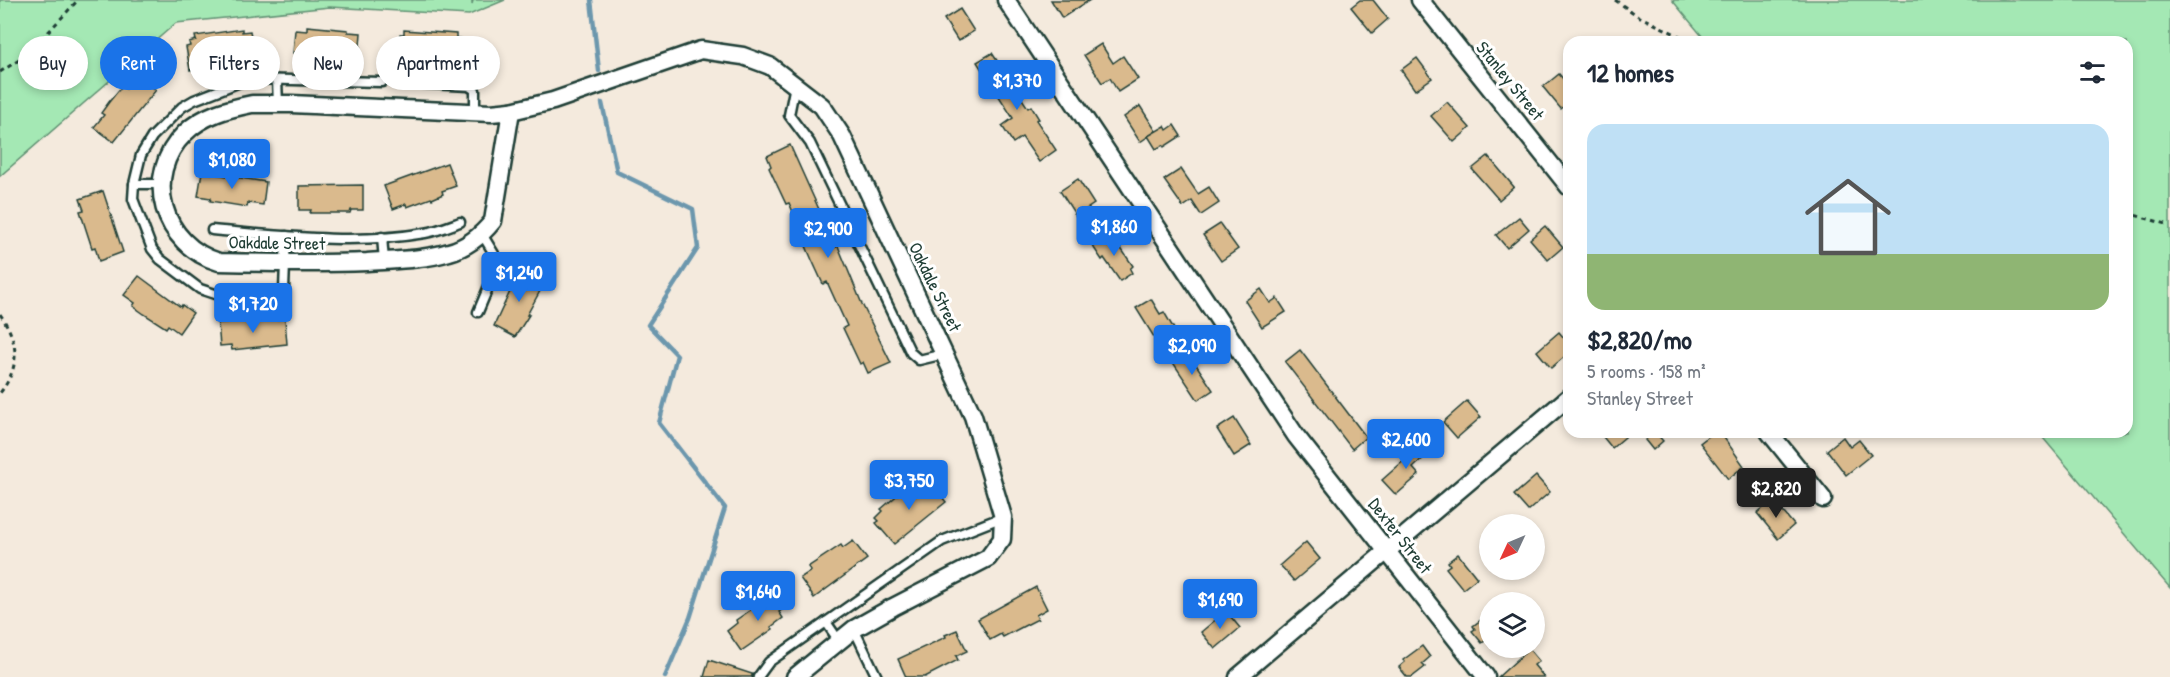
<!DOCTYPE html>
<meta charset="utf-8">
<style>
body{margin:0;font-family:"Patrick Hand",sans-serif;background:#f6f6f7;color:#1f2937;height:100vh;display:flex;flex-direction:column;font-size:22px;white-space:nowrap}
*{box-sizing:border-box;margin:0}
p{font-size:20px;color:#747a83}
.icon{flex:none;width:33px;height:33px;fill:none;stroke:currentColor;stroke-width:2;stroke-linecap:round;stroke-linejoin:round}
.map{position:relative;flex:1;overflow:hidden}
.sheet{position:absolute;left:1563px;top:36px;width:570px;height:402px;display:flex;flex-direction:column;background:#fff;border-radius:18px;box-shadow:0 3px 9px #0003}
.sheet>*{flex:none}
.top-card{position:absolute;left:18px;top:36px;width:570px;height:54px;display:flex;gap:12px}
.needle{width:39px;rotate:226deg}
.tools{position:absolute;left:1479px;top:514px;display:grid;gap:12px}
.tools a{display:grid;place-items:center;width:66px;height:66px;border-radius:50%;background:#fff;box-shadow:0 3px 9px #0003;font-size:30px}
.price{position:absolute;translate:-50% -51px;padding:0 14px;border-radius:6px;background:#1a73e8;color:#fff;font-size:20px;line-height:39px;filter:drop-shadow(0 2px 3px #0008)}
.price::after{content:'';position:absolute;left:50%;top:36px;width:18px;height:14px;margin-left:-9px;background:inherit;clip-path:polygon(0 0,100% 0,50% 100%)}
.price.selected{background:#222;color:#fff}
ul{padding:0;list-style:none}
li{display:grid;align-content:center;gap:12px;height:318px;padding:0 24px}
li span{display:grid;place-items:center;height:186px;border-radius:18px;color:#555}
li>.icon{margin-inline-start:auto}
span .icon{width:108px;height:108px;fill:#fffc;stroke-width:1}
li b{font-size:26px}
h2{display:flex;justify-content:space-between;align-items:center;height:72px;padding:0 24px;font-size:26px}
.chip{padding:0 21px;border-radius:27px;background:#fff;box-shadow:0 3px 9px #0003;font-size:21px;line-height:54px}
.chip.selected{background:#1a73e8;color:#fff}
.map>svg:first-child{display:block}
.green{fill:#a4e8b4;stroke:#629274;stroke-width:1.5}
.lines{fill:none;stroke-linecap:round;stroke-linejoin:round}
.stream{stroke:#6c97ad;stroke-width:4.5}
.building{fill:#daba8d;stroke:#1f3d34;stroke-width:1.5}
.service-casing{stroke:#1f3d34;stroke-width:13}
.minor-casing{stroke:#1f3d34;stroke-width:21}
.path{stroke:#1f3d34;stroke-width:3;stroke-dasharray:4.5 4.5;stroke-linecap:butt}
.service{stroke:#fff;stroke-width:8}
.minor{stroke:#fff;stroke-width:16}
.labels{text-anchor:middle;stroke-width:6;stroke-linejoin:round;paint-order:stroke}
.street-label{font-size:18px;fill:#1f3d34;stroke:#fff}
</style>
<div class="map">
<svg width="2170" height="677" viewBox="0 0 2170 677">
<rect width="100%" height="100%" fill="#f4eadd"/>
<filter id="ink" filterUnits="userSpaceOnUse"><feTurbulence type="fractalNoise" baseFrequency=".0167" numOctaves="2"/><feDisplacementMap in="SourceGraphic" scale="12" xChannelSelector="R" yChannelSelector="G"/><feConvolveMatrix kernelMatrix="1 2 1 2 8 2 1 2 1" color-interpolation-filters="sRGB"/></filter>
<g filter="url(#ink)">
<!-- green -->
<g class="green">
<path d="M0 0H472V5L473 0H505L469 15 330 7 176 23 0 176Z"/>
<path d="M1672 0H2170V588L2038 432H2127V42H1707Z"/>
</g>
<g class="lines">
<!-- stream -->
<g class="stream">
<path d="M591 0 599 71"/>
<path d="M602 103 617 172 693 209 698 248 648 325 677 355 659 423 725 508 690 618 665 677"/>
</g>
</g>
<!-- building -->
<g class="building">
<path d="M1051 0H1090L1062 18Z"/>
<path d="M1360 0H1373L1388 19 1372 33 1351 7Z"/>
<path d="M960 9 974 31 958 41 944 19Z"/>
<path d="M307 26 348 30V32L361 33 359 58 293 53 295 30 307 31Z"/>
<path d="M242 29V32L250 31 255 55 190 70 186 47 190 46 189 42 196 40 195 36Z"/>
<path d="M404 30 456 34V38L464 39 462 64 398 57 400 34H404Z"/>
<path d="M1101 44 1113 63 1123 56 1138 79 1118 92 1110 78 1102 83 1084 55Z"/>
<path d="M992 53 1028 108 1031 106 1039 119 1036 120 1056 150 1039 162 1022 137 1013 143 1002 126 1013 118 977 62Z"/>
<path d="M1417 58 1432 78 1415 90 1401 70Z"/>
<path d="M1559 74 1569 86V102L1561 109 1543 87Z"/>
<path d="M136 75 156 90 114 142 94 127 104 115 101 113 109 102 122 86 126 89Z"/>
<path d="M1447 102 1470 128 1454 142 1431 116Z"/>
<path d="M1140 106 1156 131 1140 142 1124 117Z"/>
<path d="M1174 125 1181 136 1164 147 1163 145 1156 149 1148 136 1165 126 1167 130Z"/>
<path d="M790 145 836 247 838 246 862 304 891 363 868 373 863 362 860 364 843 328 847 326 827 282 823 284 812 260 806 246 808 245 789 203 786 204 769 168 771 166 767 156Z"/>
<path d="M1488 156 1514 187 1499 200 1472 169Z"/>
<path d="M447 163 456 186 442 191 443 194 432 199 431 198 407 207 406 204 393 209 384 186Z"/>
<path d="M1181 169 1198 194 1209 187 1219 203 1201 215 1192 201 1183 207 1164 180Z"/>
<path d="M202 172 266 182 263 205 248 203 247 207 210 201 211 198 198 196Z"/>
<path d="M1078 179 1094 204 1076 216 1060 191Z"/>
<path d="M363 185V210H351L350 213H310L311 210H299V186Z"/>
<path d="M103 191 123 252 99 261 95 247 92 248 80 211 84 210 80 199Z"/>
<path d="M1519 217 1529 229 1507 248 1496 235Z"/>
<path d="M1220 224 1238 249 1221 261 1203 235Z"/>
<path d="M1545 226 1563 247 1548 260 1530 239Z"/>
<path d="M1108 235 1118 249 1120 247 1133 266 1130 269 1132 273 1120 281 1104 258 1102 260 1092 245Z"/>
<path d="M521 268 541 278 535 289 540 291 527 315H529L515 337 494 326Z"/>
<path d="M139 276 181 307 182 305 193 313 179 333 168 325 166 328 144 314 133 306 135 303 124 295Z"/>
<path d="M1261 289 1270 303 1277 298 1286 312 1262 327 1245 301Z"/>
<path d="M1151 299 1160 314 1164 312 1174 329 1161 337 1159 334 1154 337 1136 308Z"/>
<path d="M285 319 287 344 232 350 231 345 220 346 218 323Z"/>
<path d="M1559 332 1569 344V353L1551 368 1537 351Z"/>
<path d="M1300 350 1366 437 1352 449 1285 362Z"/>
<path d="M1187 351 1213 390 1198 400 1172 361Z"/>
<path d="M1467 401 1481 417 1457 438 1443 422Z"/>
<path d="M1234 418 1251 445 1234 456 1217 429Z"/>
<path d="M1599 432H1631L1612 448Z"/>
<path d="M1655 432 1663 441 1653 450 1645 440Z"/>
<path d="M1714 432H1720L1744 466 1728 479 1700 443Z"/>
<path d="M1843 437 1850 447 1859 440 1871 455 1846 475 1827 450Z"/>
<path d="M1425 442 1432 450 1413 468 1419 475 1396 495 1382 480Z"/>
<path d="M1536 476 1550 492 1528 511 1514 495Z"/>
<path d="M929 481 946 502 894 544 876 523 879 521 876 518 883 511 881 509 907 487 910 492 921 483 924 486Z"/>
<path d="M1773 500 1794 525 1778 539 1757 513Z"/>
<path d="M853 541 867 559 814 598 800 578 811 571 808 567 841 545 843 548Z"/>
<path d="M1306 542 1320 559 1294 581 1280 565Z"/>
<path d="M1458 554 1477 578 1463 589 1446 568 1450 565 1448 562Z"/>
<path d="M1036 587 1047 609 1036 615 1038 619 1026 625 1003 637 1001 634 990 640 978 619Z"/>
<path d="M782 593 790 604 779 612 783 618 771 627 773 629 741 651 727 631 737 623 736 620 768 598 770 601Z"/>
<path d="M1226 611 1240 628 1215 649 1201 632Z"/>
<path d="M1490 613V637L1482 643 1472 631 1475 629 1473 626Z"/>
<path d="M957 630 967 651 956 656 958 660 925 677H906L898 659 946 637 945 635Z"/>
<path d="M1422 646 1430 657 1422 664 1425 667 1412 677H1407L1399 667 1405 662 1403 660Z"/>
<path d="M1529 649 1539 661 1534 665 1544 677H1498Z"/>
<path d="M709 660 752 674V677H704Z"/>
</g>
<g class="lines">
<defs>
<g id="service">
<path d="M277 80 278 104"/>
<path d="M410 83 469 86 475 90V113"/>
<path d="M795 85 789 115 810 143 911 353 919 360 944 354"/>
<path d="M134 184H162"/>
<path d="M212 230C282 236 354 245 425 233 437 231 449 226 460 222"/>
<path d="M286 236 284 290 276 297 215 294 200 289 160 259 152 249 133 199 134 184 141 155 152 137 182 107 194 100 248 79 382 82"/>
<path d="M382 237 384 261"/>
<path d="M478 312 499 262 482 234"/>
<path d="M826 622 839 641"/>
<path d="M854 629 877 677"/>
<path d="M758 677 769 662 942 541 1003 517"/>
</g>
<g id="minor">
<path d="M1006 0 1296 436 1486 677"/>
<path d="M1420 0 1569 187"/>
<path d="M252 104H291L491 113 511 111 493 221C481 236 468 247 449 252 423 260 394 260 367 262 318 264 268 263 219 262 163 246 141 176 185 133 203 115 227 109 252 104Z"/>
<path d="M511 111 553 101 701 50 743 56 770 66 822 106 842 136 973 416 1003 517 1002 539 988 558 893 607 854 629 795 677"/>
<path d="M1769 432 1823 499"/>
<path d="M1238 677 1569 397"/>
</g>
</defs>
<!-- service casing -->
<use href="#service" class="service-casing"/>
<!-- minor casing -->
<use href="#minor" class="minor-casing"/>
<!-- path -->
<g class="path">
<path d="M1615 0 1638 16 1692 42"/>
<path d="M0 72 27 55 78 0"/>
<path d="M2127 213 2170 225"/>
<path d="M0 314C19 342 21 366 0 393"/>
</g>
<!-- service -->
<use href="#service" class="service"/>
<!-- minor -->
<use href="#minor" class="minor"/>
</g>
</g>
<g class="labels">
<!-- street labels -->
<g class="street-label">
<text transform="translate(1510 81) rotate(51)" y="6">Stanley Street</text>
<text transform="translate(277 243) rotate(1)" y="6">Oakdale Street</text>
<text transform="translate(935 287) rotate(64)" y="6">Oakdale Street</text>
<text transform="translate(1400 536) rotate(52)" y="6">Dexter Street</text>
</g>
</g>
</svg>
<div class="tools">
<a><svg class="needle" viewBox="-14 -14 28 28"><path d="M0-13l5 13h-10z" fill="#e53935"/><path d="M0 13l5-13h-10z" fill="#747a83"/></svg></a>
<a><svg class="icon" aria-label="layers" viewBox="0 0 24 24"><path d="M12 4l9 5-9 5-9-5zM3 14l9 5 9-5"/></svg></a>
</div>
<b class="price" style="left:1017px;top:111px">$1,370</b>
<b class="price" style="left:232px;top:190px">$1,080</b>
<b class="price" style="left:1114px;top:257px">$1,860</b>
<b class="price" style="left:828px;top:259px">$2,900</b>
<b class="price" style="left:519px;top:303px">$1,240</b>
<b class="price" style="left:253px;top:334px">$1,720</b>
<b class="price" style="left:1192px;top:376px">$2,090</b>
<b class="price" style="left:1406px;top:470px">$2,600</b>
<b class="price" style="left:909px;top:511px">$3,750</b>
<b class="price selected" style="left:1776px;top:519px">$2,820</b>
<b class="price" style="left:758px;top:622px">$1,640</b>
<b class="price" style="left:1220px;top:630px">$1,690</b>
<div class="top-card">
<a class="chip">Buy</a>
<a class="chip selected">Rent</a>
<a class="chip">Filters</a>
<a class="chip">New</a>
<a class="chip">Apartment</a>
</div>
<section class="sheet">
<h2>12 homes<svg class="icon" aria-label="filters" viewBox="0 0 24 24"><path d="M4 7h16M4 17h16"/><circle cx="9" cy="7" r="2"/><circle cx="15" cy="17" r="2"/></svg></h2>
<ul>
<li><span style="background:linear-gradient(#bfe0f5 70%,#8fb573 0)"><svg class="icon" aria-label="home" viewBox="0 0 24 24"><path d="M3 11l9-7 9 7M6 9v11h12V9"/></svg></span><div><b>$2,820/mo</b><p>5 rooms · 158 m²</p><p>Stanley Street</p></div></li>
</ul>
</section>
</div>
